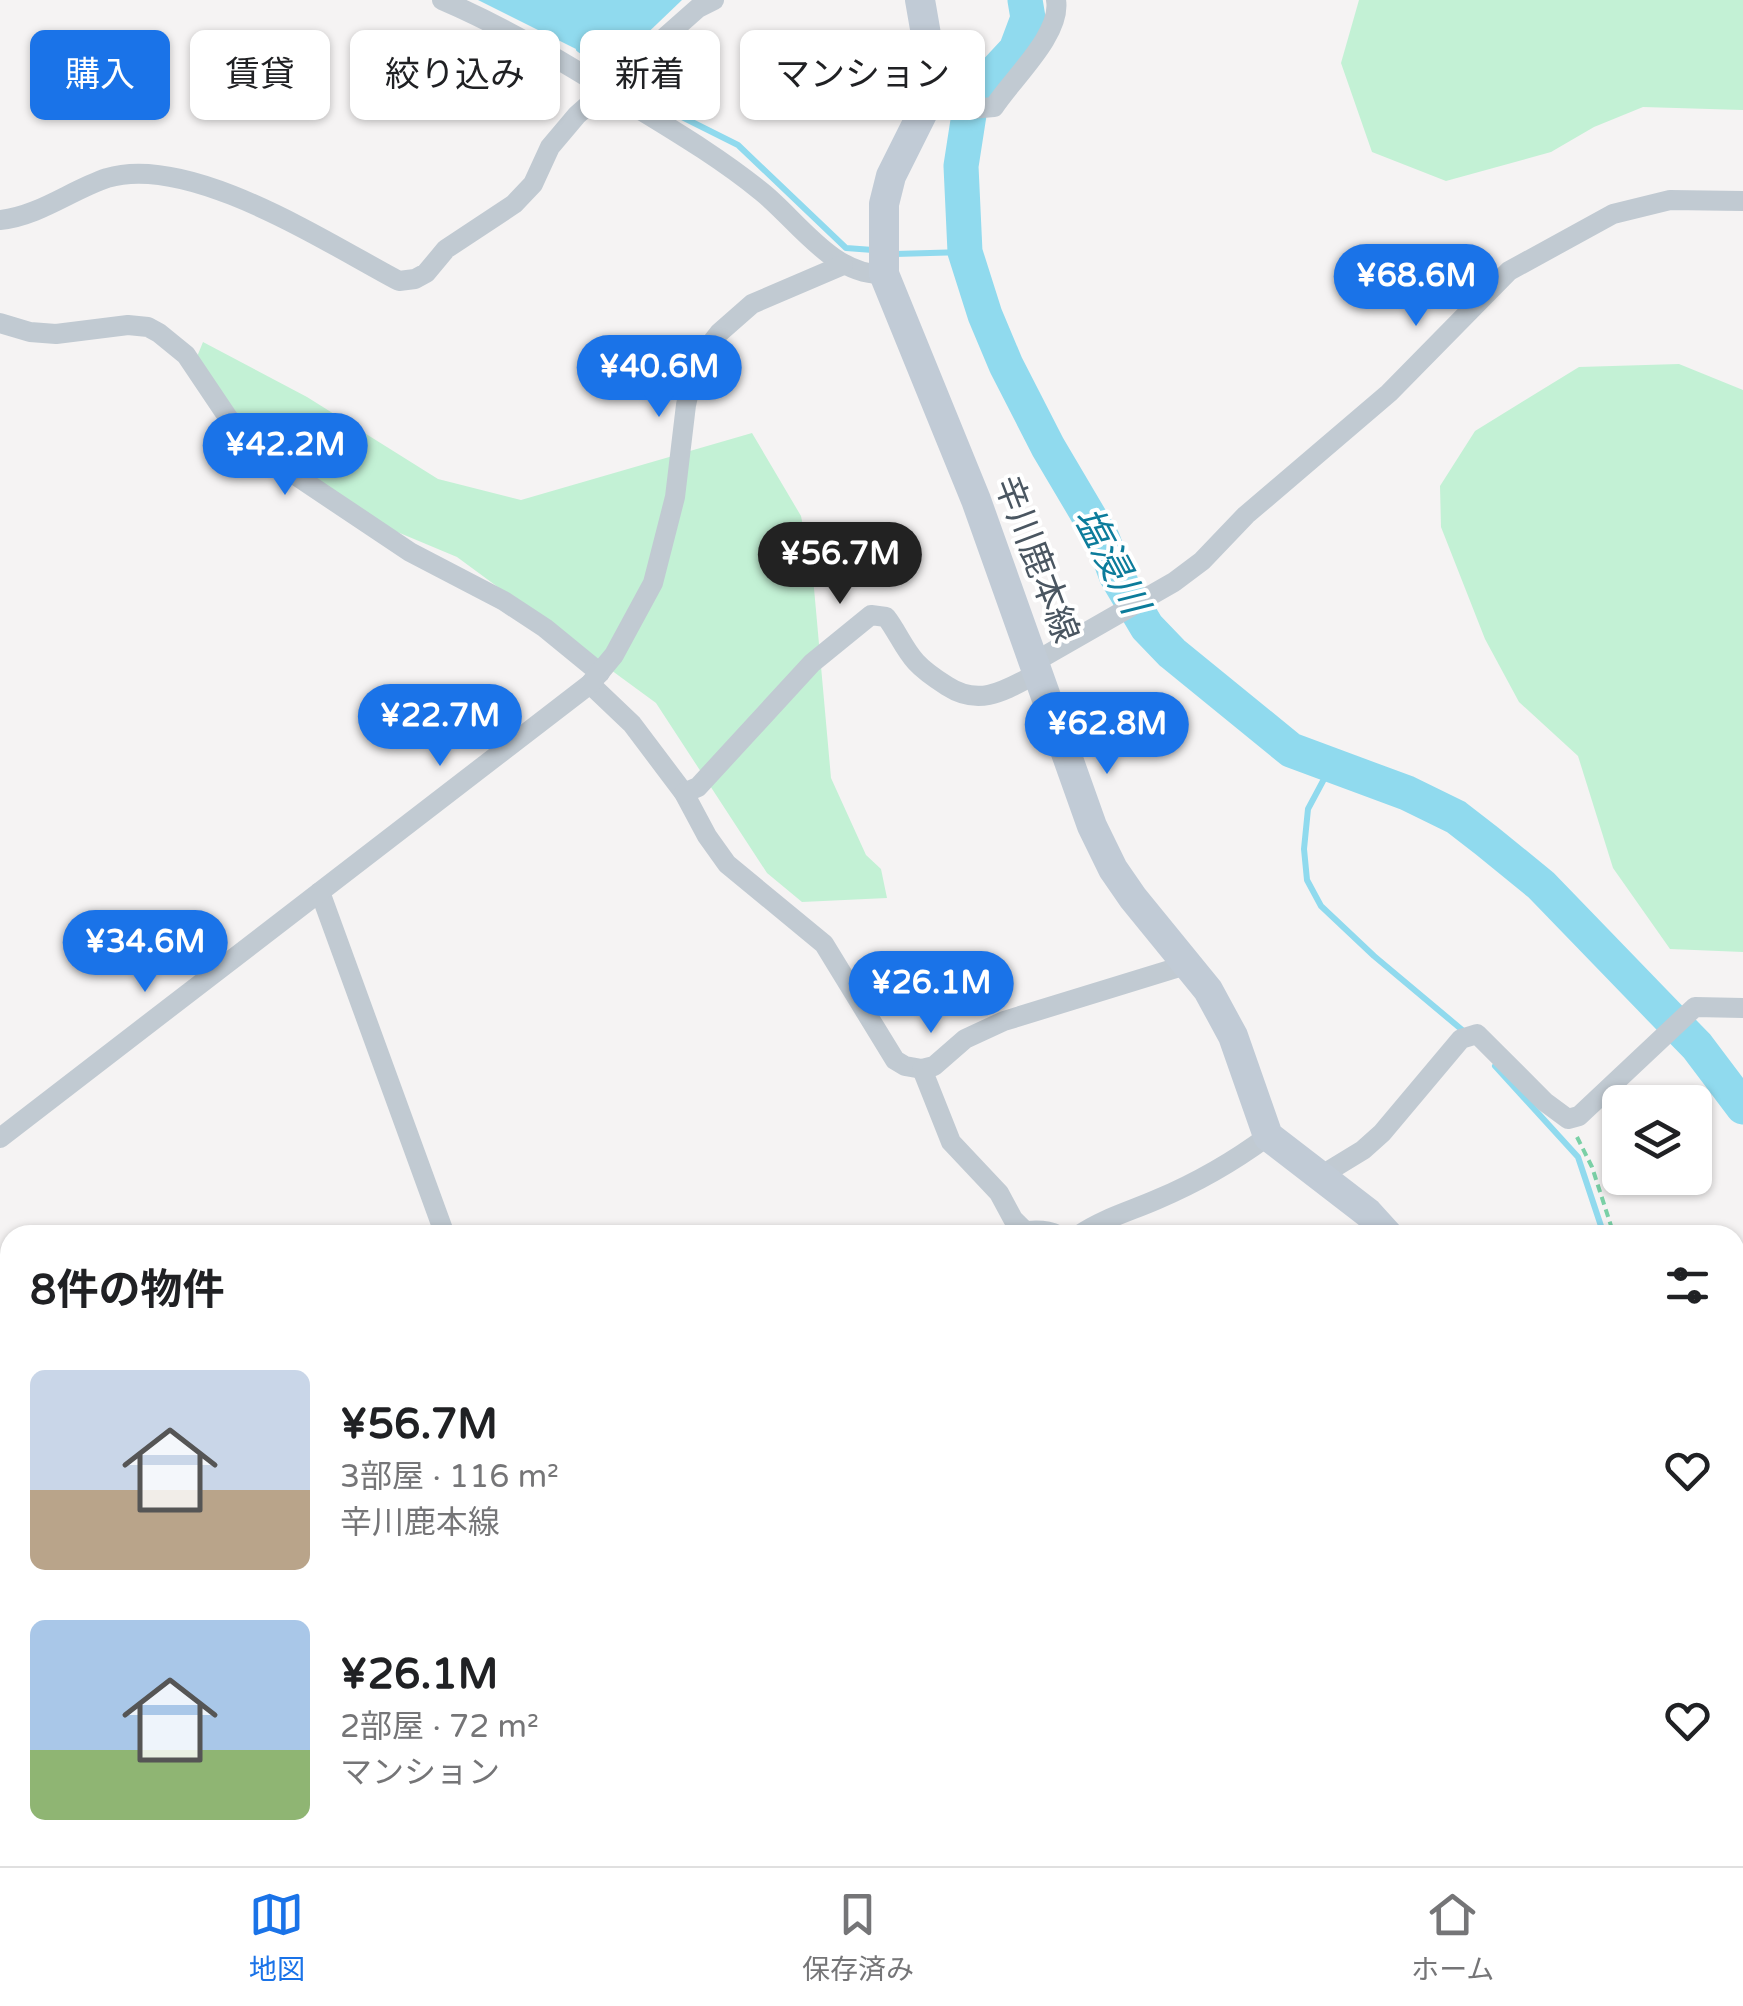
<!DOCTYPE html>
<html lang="ja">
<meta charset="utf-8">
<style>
body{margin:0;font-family:"Varela Round","Noto Sans JP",sans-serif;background:#f6f6f6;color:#202124;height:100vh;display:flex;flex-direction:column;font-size:38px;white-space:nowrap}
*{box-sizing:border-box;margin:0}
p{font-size:32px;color:#757577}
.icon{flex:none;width:55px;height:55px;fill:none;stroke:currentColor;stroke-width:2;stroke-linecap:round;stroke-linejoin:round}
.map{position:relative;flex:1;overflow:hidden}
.drawer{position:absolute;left:0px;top:1225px;width:1745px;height:642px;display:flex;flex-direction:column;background:#fff;border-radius:30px 30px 0 0;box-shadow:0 2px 8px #0004}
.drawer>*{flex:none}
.top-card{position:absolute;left:30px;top:30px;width:1000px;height:90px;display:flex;gap:20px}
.tools{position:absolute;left:1602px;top:1085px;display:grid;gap:20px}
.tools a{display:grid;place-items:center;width:110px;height:110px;border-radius:15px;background:#fff;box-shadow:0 2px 8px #0004;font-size:50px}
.price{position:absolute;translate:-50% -85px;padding:0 22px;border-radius:35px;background:#1a73e8;color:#fff;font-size:32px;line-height:65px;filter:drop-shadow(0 2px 5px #0008)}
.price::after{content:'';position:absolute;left:50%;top:60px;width:30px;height:22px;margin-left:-15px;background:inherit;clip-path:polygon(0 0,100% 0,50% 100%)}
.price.selected{background:#222;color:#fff}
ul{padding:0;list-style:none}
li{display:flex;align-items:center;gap:30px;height:250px;padding:0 30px}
li span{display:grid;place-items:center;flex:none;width:280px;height:200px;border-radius:15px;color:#555}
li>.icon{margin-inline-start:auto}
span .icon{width:120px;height:120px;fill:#fffc;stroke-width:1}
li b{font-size:42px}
h2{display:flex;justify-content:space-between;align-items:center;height:120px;padding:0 30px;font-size:42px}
.chip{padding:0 35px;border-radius:15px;background:#fff;box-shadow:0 2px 8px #0004;font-size:35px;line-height:90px}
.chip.selected{background:#1a73e8;color:#fff}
.menu{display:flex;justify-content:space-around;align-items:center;height:140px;border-top:2px solid #e0e0e0;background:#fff;font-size:28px;color:#757577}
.menu a{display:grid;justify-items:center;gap:5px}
.menu .selected{color:#1a73e8}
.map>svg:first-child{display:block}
.green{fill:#c3f1d5}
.water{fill:#90daee}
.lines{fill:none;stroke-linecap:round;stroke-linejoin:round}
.stream{stroke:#90daee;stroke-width:6}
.river{stroke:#90daee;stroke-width:35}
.path{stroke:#7ad0a6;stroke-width:4;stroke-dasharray:8 5;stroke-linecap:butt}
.street{stroke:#c1cad2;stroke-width:20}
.secondary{stroke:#c1cbd6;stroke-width:30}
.labels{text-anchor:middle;stroke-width:8;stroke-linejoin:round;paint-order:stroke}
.street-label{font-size:35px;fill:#4a5661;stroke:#fff}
.water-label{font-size:38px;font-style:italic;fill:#0c7c9b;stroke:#fff}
</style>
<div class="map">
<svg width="1743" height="1866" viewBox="0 0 1743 1866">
<rect width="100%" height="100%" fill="#f5f3f3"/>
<!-- green -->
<g class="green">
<path d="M1359 0H1743V110L1643 107 1594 127 1551 152 1446 181 1372 152 1341 63Z"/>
<path d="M203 342 307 397 438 479 521 500 752 433 801 516 813 577 831 778 866 855 881 869 887 898 802 902 767 873 656 703 457 557 371 521 294 469 192 369Z"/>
<path d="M1679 364 1743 390V952L1670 949 1613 868 1578 756 1519 702 1485 639 1441 527 1440 486 1475 431 1579 367Z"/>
<path d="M1735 1801 1743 1804V1866H1604L1584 1858H1735Z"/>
<path d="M840 1858H1198L1200 1866H846Z"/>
</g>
<!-- water -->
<path class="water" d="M478 0H682L612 67Z"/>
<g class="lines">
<!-- stream -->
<g class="stream">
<path d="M579 49 666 109 738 145 846 248 873 250"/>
<path d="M895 254 965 252"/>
<path d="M1331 766 1308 809 1304 849 1307 880 1321 906 1374 956 1467 1034"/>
<path d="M1495 1066 1578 1157 1604 1235"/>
<path d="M1735 1426 1743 1432"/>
</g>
<!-- river -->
<path class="river" d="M1025 0 1028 18 1016 50 975 94 970 108 961 166 965 252 985 315 1006 365 1048 447 1103 540 1116 575 1147 627 1172 653 1291 750 1407 793 1456 817 1487 841 1541 885 1659 1007 1697 1046 1743 1107"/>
<!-- path -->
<g class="path">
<path d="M1577 1137 1592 1167 1614 1235"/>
<path d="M1735 1410 1743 1417"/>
</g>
<!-- street -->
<g class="street">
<path d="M442 0C512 30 577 70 642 111 683 136 724 161 762 192 797 220 834 277 884 274"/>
<path d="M926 106 958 110 994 107C1012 79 1062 34 1056 0"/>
<path d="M0 220C39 216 71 190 107 178 190 153 327 243 399 281L415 279 426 273 446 249 514 204 533 184 550 147 577 115 698 8 714 0"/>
<path d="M0 323 30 332 56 334 128 325 148 327 159 333 186 355 229 419 295 475 410 552 504 601 545 628 600 673"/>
<path d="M1036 661 1174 582 1202 561 1246 515 1389 393 1509 271 1613 214 1670 200 1743 201"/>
<path d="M590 684 632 724 684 793 707 836 727 864 824 944 895 1060 905 1066 922 1069"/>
<path d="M684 793 698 787 812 663 871 615 886 617C897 631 904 649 916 662 925 672 936 679 947 686 981 708 1007 689 1040 672"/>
<path d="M320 892 445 1235"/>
<path d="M0 1138 590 684 614 655 653 583 675 497 686 405 695 364 719 333 752 304 843 265"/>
<path d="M1322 1175 1363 1150 1382 1133 1461 1039 1477 1034 1545 1102 1568 1119 1579 1116 1695 1007 1743 1008"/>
<path d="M1024 1230 1013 1219 999 1193 951 1142 922 1069 934 1066 965 1039 1004 1021 1186 965"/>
<path d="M1012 1234C1027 1230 1043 1228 1058 1235"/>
<path d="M1079 1235C1104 1218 1131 1211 1158 1199 1198 1182 1233 1162 1268 1136"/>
<path d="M0 1376 10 1389"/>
<path d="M0 1781 10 1778"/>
<path d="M205 1858 208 1866"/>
<path d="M518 1858 521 1866"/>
<path d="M1346 1858 1358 1866"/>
<path d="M1378 1866 1383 1858"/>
</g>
<!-- secondary -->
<g class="secondary">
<path d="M920 0 928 46 926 106 891 176 884 204V274L976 500 1092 826 1113 869 1133 898 1208 990 1233 1036 1268 1136 1368 1213 1388 1235"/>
<path d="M1735 1685 1743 1693"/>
</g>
</g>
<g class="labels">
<!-- street labels -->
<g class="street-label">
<text transform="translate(1037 559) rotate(69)" y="12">辛川鹿本線</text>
</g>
<!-- water labels -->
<g class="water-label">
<text transform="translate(1111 560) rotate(62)" y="13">塩浸川</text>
</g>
</g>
</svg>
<div class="tools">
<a><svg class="icon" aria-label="layers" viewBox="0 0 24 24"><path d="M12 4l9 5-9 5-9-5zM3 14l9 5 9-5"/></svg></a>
</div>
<b class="price" style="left:1416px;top:329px">¥68.6M</b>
<b class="price" style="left:659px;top:420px">¥40.6M</b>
<b class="price" style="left:285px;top:498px">¥42.2M</b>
<b class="price selected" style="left:840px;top:607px">¥56.7M</b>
<b class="price" style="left:440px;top:769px">¥22.7M</b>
<b class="price" style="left:1107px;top:777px">¥62.8M</b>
<b class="price" style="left:145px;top:995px">¥34.6M</b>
<b class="price" style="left:931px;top:1036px">¥26.1M</b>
<div class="top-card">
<a class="chip selected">購入</a>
<a class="chip">賃貸</a>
<a class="chip">絞り込み</a>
<a class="chip">新着</a>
<a class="chip">マンション</a>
</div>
<section class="drawer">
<h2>8件の物件<svg class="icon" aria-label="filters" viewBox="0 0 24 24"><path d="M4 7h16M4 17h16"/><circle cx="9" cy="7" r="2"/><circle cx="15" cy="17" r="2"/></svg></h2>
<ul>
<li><span style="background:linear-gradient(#c9d6e8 60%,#b9a48a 0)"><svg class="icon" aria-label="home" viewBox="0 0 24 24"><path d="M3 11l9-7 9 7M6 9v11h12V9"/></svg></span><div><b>¥56.7M</b><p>3部屋 · 116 m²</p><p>辛川鹿本線</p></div><svg class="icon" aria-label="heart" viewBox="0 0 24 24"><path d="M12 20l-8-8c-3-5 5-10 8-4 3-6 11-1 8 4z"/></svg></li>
<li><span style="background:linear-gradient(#a9c7e8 65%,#8fb573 0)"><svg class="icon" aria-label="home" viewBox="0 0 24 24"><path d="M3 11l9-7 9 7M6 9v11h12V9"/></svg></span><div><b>¥26.1M</b><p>2部屋 · 72 m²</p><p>マンション</p></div><svg class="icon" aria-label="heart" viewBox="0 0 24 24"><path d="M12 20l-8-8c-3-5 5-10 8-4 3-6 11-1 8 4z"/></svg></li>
</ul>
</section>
</div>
<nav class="menu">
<a class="selected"><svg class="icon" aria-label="map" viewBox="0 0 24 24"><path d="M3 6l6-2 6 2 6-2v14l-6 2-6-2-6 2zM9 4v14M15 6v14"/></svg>地図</a>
<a><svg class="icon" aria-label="saved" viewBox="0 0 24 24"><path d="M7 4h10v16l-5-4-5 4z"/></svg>保存済み</a>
<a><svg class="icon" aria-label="home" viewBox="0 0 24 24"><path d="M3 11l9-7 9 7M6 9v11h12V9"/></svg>ホーム</a>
</nav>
